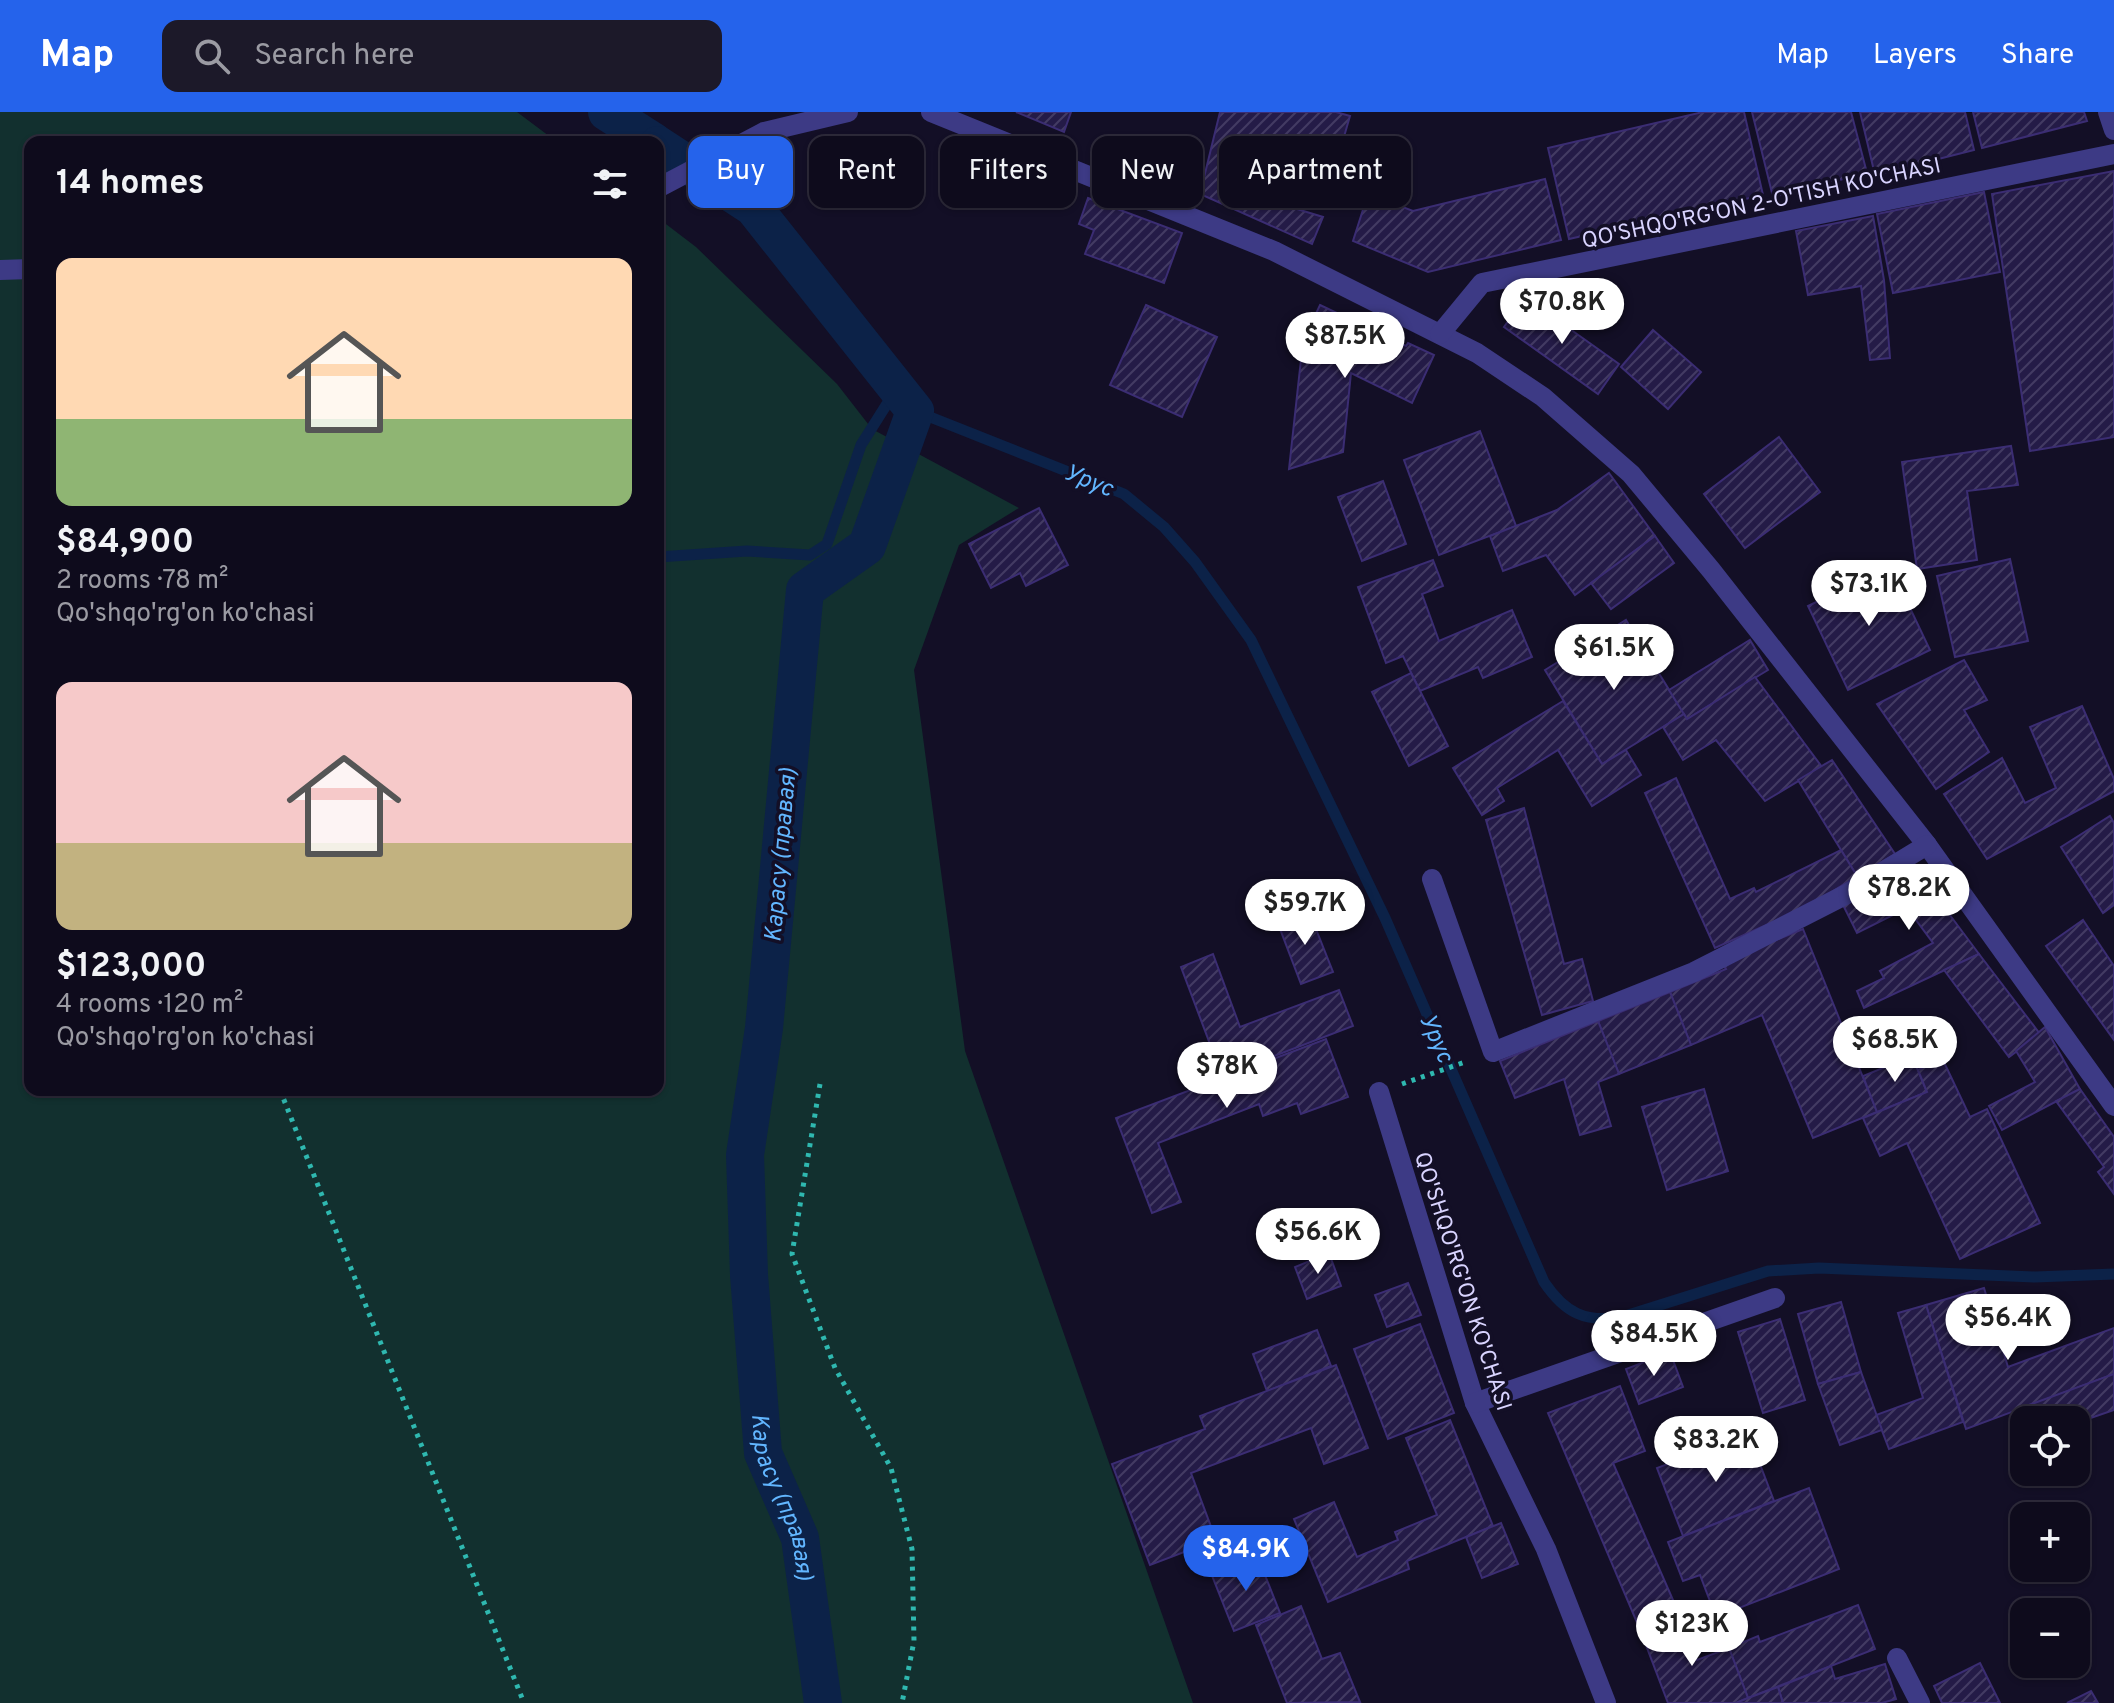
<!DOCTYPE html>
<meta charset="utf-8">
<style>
body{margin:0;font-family:Overpass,sans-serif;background:#1c1929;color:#f1f3f6;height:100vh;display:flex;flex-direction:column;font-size:30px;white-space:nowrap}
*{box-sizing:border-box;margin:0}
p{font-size:26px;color:#9b9ba3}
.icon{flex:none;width:44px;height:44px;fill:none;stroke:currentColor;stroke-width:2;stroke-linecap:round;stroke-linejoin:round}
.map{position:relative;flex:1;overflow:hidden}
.sheet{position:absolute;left:24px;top:24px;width:640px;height:960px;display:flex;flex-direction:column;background:#0e0b1c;border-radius:16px;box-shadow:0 2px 6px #0004,0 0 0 2px #2e2b3b}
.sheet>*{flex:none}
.banner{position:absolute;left:688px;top:24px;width:760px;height:72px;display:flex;gap:16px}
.fabs{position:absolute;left:2010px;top:1294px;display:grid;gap:16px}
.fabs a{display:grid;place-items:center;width:80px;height:80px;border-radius:16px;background:#0e0b1c;box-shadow:0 2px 6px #0004,0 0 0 2px #2e2b3b;font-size:40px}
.price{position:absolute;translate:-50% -68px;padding:0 18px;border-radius:28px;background:#fff;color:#222;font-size:26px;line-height:52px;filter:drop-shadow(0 2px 4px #0008)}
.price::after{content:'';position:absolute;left:50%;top:48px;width:24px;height:18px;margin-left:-12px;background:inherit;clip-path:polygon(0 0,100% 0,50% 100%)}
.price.current{background:#2563eb;color:#fff}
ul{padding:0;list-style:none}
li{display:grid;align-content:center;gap:16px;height:424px;padding:0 32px}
li span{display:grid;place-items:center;height:248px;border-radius:16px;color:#555}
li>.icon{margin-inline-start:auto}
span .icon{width:144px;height:144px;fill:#fffc;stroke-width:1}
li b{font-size:34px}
h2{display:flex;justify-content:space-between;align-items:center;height:96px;padding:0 32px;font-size:34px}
.tag{padding:0 28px;border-radius:16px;background:#0e0b1c;box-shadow:0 2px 6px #0004,0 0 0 2px #2e2b3b;font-size:28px;line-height:72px}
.tag.current{background:#2563eb;color:#fff}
header{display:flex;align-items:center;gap:48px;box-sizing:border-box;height:112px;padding:0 40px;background:#2563eb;color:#fff}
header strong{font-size:38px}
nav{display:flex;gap:44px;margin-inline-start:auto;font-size:28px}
.search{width:560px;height:72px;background:#1c1929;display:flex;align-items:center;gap:20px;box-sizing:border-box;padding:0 28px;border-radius:16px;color:#9b9ba3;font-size:30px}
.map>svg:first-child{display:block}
.grass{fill:#12302f}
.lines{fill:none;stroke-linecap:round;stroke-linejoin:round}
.stream{stroke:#0c2248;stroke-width:11}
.canal{stroke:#0c2248;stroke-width:38}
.building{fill:url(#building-hatch);stroke:#3b2d73;stroke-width:2}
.path{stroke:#2fb8b0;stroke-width:5;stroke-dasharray:4 6;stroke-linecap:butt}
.minor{stroke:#3d3a85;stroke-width:20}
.labels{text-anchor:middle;stroke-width:7;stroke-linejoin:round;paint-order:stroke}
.street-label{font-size:22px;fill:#d9d4ff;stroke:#130f26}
.water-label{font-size:24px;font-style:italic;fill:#62b6ff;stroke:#130f26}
</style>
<header>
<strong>Map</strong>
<div class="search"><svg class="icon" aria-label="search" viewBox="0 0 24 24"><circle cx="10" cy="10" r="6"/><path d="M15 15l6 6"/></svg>Search here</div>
<nav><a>Map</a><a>Layers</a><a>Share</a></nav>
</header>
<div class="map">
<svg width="2114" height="1591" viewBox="0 0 2114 1591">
<defs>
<pattern id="building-hatch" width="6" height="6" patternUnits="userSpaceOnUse" patternTransform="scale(2)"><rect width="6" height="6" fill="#241b47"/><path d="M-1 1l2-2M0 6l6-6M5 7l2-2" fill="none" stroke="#433b63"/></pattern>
</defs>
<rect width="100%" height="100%" fill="#130f26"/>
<!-- grass -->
<path class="grass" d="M0 0H517L557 30H30V978H658V106L696 135 837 272 872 317 1019 396 959 433 914 558 965 939 1193 1591H0Z"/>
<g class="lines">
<!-- stream -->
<g class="stream">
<path d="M915 299 1124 382 1164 415 1195 450 1251 528 1385 806 1544 1170C1565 1201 1585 1211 1622 1205L1768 1159 1819 1156 2035 1165 2114 1162"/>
<path d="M658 445 747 439 810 443 827 432 861 333 897 276"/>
</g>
<!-- canal -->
<g class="canal">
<path d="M607 0 654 30"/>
<path id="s1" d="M658 33 753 95 915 299 867 434 805 478 764 916 745 1043 749 1163 763 1341 800 1426 823 1591"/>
</g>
</g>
<!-- building -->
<g class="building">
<path d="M1016 0H1071L1064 20Z"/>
<path d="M1220 0H1336L1350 4 1330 73 1242 46 1232 77 1323 105 1312 132 1200 82Z"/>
<path d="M1703 0H1744L1763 83 1569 127 1548 36Z"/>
<path d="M1752 0H1851L1867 61 1773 85Z"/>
<path d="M1860 0H1965L1974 38 1875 63Z"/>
<path d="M1973 0H2084L2087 9 1982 36Z"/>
<path d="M2114 59V325L2030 339 1992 82Z"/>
<path d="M1545 67 1561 128 1428 160 1353 129 1368 82 1413 99Z"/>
<path d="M1984 80 2000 160 1893 181 1877 102Z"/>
<path d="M1088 86 1182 121 1164 171 1085 142 1094 118 1079 112Z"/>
<path d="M1873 104 1884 168 1890 246 1870 248 1861 174 1808 183 1796 119Z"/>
<path d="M1525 185 1619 252 1598 282 1504 215Z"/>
<path d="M1146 193 1217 225 1182 305 1110 273Z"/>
<path d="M1320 193 1406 234 1408 231 1434 243 1412 291 1351 261 1343 340 1289 357 1303 229Z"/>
<path d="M1653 218 1701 260 1668 297 1621 255Z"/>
<path d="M1480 319 1516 414 1439 443 1404 348Z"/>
<path d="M1779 325 1820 380 1745 436 1704 382Z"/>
<path d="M2011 334 2018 373 1967 379 1977 448 1917 457 1902 350Z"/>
<path d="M1609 361 1655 424 1575 483 1546 443 1503 459 1490 424 1557 398Z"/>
<path d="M1383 369 1406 432 1362 449 1338 385Z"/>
<path d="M1039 396 1068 453 1026 474 1020 461 991 476 969 432Z"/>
<path d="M1655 424 1674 451 1611 497 1591 471Z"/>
<path d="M2010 447 2028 529 1955 545 1937 464Z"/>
<path d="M1433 448 1443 474 1422 482 1439 529 1512 498 1532 545 1483 566 1478 555 1420 579 1403 544 1386 551 1358 475Z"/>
<path d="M1890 454 1930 538 1848 578 1808 494Z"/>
<path d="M1626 508 1684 602 1602 652 1545 558Z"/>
<path d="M1750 528 1768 558 1687 607 1669 578Z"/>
<path d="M1964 548 1987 588 1964 598 1989 640 1936 677 1877 592Z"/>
<path d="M1411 561 1448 634 1409 654 1372 580Z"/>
<path d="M1755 565 1822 655 1765 689 1716 628 1683 648 1663 615 1684 602 1687 607Z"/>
<path d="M1563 589 1602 652 1626 638 1641 663 1592 694 1558 638 1497 676 1504 689 1482 703 1453 656Z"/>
<path d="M2082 594 2114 667V679L1987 747 1944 682 2002 646 2025 691 2056 676 2030 615Z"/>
<path d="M1832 648 1895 742 1857 764 1798 668Z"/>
<path d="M1676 666 1730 787 1754 776 1756 780 1841 738 1857 764 1809 794 1715 836 1645 681Z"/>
<path d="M1524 696 1564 852 1582 847 1593 889 1542 903 1486 708Z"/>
<path d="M2110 704 2114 711V793L2103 801 2061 735Z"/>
<path d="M1914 755 1979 842 1864 896 1857 879 1884 866 1880 859 1933 831 1907 796 1857 821 1841 789Z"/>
<path d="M1308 797 1333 860 1301 872 1277 809Z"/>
<path d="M2083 808 2114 854V928L2046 834Z"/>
<path d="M1803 817 1877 1000 1813 1026 1762 903 1691 933 1670 880 1726 857 1722 850Z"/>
<path d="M1213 842 1240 915 1339 878 1353 914 1222 964 1181 855Z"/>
<path d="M1979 842 2040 922 2009 945 1944 858Z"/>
<path d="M1670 880 1691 933 1619 962 1598 909Z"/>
<path d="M1598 909 1619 962 1598 970 1611 1014 1580 1023 1564 967 1515 986 1500 949Z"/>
<path d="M2045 915 2080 977 2002 1018 1989 994 2035 970 2016 939Z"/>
<path d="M1326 927 1348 985 1301 1002 1297 991 1263 1004 1259 992 1158 1031 1181 1090 1152 1101 1116 1006Z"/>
<path d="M1912 944 1927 980 1877 1000 1863 964Z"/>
<path d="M1942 946 1970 1005 1987 997 2040 1111 1960 1147 1907 1031 1880 1044 1863 1006 1927 980 1918 958Z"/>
<path d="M1704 977 1728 1059 1667 1078 1642 995Z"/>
<path d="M2080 977 2114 1025V1082L2098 1060 2104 1055 2056 989Z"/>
<path d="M1329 1141 1341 1174 1307 1187 1295 1155Z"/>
<path d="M1408 1171 1421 1203 1387 1215 1375 1183Z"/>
<path d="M1984 1176 2008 1255 2114 1216V1262L1966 1317 1926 1193Z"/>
<path d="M1841 1190 1861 1260 1818 1272 1798 1202Z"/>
<path d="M1926 1193 1963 1310 1889 1337 1876 1303 1923 1286 1898 1201Z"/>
<path d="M1780 1207 1805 1288 1763 1301 1738 1220Z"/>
<path d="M1420 1212 1454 1301 1388 1327 1354 1237Z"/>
<path d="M1317 1218 1331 1254 1267 1279 1253 1242Z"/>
<path d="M1670 1240 1683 1275 1639 1292 1626 1257Z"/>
<path d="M1336 1253 1368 1336 1324 1352 1311 1316 1191 1361 1216 1428 1150 1453 1112 1352 1205 1317 1200 1304Z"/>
<path d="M1861 1260 1882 1318 1840 1333 1818 1272Z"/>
<path d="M2114 1262V1298L2076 1311V1308H2024V1323L2015 1298Z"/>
<path d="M1620 1274 1645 1339 1613 1351 1680 1504 1641 1520 1548 1301Z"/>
<path d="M1450 1308 1493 1414 1407 1449 1409 1457 1328 1490 1294 1407 1334 1390 1357 1445 1398 1428 1395 1420 1437 1403 1406 1326Z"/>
<path d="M1748 1321 1774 1389 1683 1424 1657 1356Z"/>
<path d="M1809 1376 1839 1457 1716 1505 1700 1463 1683 1469 1668 1430Z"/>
<path d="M1501 1411 1518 1452 1482 1466 1466 1425Z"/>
<path d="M1257 1443 1280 1501 1234 1519 1211 1461Z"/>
<path d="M1858 1493 1875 1537 1748 1586 1729 1536 1758 1524 1760 1530Z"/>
<path d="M1301 1494 1322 1547 1340 1541 1360 1590 1287 1591 1256 1513Z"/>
<path d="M1680 1504 1697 1548 1729 1536 1748 1586 1736 1591H1668L1641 1520Z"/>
<path d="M1980 1551 2000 1591H1942L1934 1574Z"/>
<path d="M1885 1552 1896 1587 1882 1591H1783L1778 1575 1831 1554 1835 1567Z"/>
<path d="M1778 1575 1783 1591H1736L1748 1586Z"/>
<path d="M2091 1579 2098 1591H2067Z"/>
</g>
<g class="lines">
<!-- path -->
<g class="path">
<path d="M820 972 792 1142 835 1256 891 1356 912 1437 914 1529 902 1591"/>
<path d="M1402 972 1468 949"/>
<path d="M280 978 524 1591"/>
</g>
<!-- minor -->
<g class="minor">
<path d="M931 0 1274 139 1477 241 1543 285 1631 362 1711 458 1927 733 2114 994"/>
<path d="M2108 0 2114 18"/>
<path d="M658 76 764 20 848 0"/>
<path d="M0 158 30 157"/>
<path d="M1440 222 1482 171 2114 42"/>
<path d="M1432 767 1493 940 1694 860 1845 783 1927 733"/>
<path d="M1379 980 1475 1291 1546 1437 1606 1591"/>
<path d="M1475 1291 1775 1186"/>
<path d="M1897 1546 1920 1591"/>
</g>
</g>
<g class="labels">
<!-- street labels -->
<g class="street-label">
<text transform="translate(1761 90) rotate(-12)" y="8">QO'SHQO'RG'ON 2-O'TISH KO'CHASI</text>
<text transform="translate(1464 1169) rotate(72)" y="8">QO'SHQO'RG'ON KO'CHASI</text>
</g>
<!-- water labels -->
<g class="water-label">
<text transform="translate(1089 368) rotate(22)" y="8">Урус</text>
<text transform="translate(780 743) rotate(-85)" y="8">Карасу (правая)</text>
<text transform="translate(1437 926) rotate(66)" y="8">Урус</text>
<text dy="8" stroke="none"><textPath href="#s1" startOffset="1508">Карасу (правая)</textPath></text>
</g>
</g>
</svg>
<div class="fabs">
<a><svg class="icon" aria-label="locate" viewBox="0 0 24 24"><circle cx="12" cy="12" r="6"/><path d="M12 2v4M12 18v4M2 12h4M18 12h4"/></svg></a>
<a>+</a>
<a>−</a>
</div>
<b class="price" style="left:1562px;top:234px">$70.8K</b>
<b class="price" style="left:1345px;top:268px">$87.5K</b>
<b class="price" style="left:1869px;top:516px">$73.1K</b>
<b class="price" style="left:1614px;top:580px">$61.5K</b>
<b class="price" style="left:1909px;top:820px">$78.2K</b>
<b class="price" style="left:1305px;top:835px">$59.7K</b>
<b class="price" style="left:1895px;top:972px">$68.5K</b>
<b class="price" style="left:1227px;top:998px">$78K</b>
<b class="price" style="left:1318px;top:1164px">$56.6K</b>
<b class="price" style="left:2008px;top:1250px">$56.4K</b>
<b class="price" style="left:1654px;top:1266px">$84.5K</b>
<b class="price" style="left:1716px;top:1372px">$83.2K</b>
<b class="price current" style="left:1246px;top:1481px">$84.9K</b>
<b class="price" style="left:1692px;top:1556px">$123K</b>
<div class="banner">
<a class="tag current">Buy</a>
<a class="tag">Rent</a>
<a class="tag">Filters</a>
<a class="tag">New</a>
<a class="tag">Apartment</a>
</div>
<section class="sheet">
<h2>14 homes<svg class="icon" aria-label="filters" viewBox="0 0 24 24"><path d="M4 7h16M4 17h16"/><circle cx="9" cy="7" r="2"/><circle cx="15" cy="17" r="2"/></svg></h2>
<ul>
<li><span style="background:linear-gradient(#ffd9b3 65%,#8fb573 0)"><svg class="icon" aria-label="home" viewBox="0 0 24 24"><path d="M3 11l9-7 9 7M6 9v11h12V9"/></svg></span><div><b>$84,900</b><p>2 rooms · 78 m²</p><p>Qo'shqo'rg'on ko'chasi</p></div></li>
<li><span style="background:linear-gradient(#f6c9c9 65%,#c2b280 0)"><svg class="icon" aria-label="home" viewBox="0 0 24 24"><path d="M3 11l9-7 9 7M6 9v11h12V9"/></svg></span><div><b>$123,000</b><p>4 rooms · 120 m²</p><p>Qo'shqo'rg'on ko'chasi</p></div></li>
</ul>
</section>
</div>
